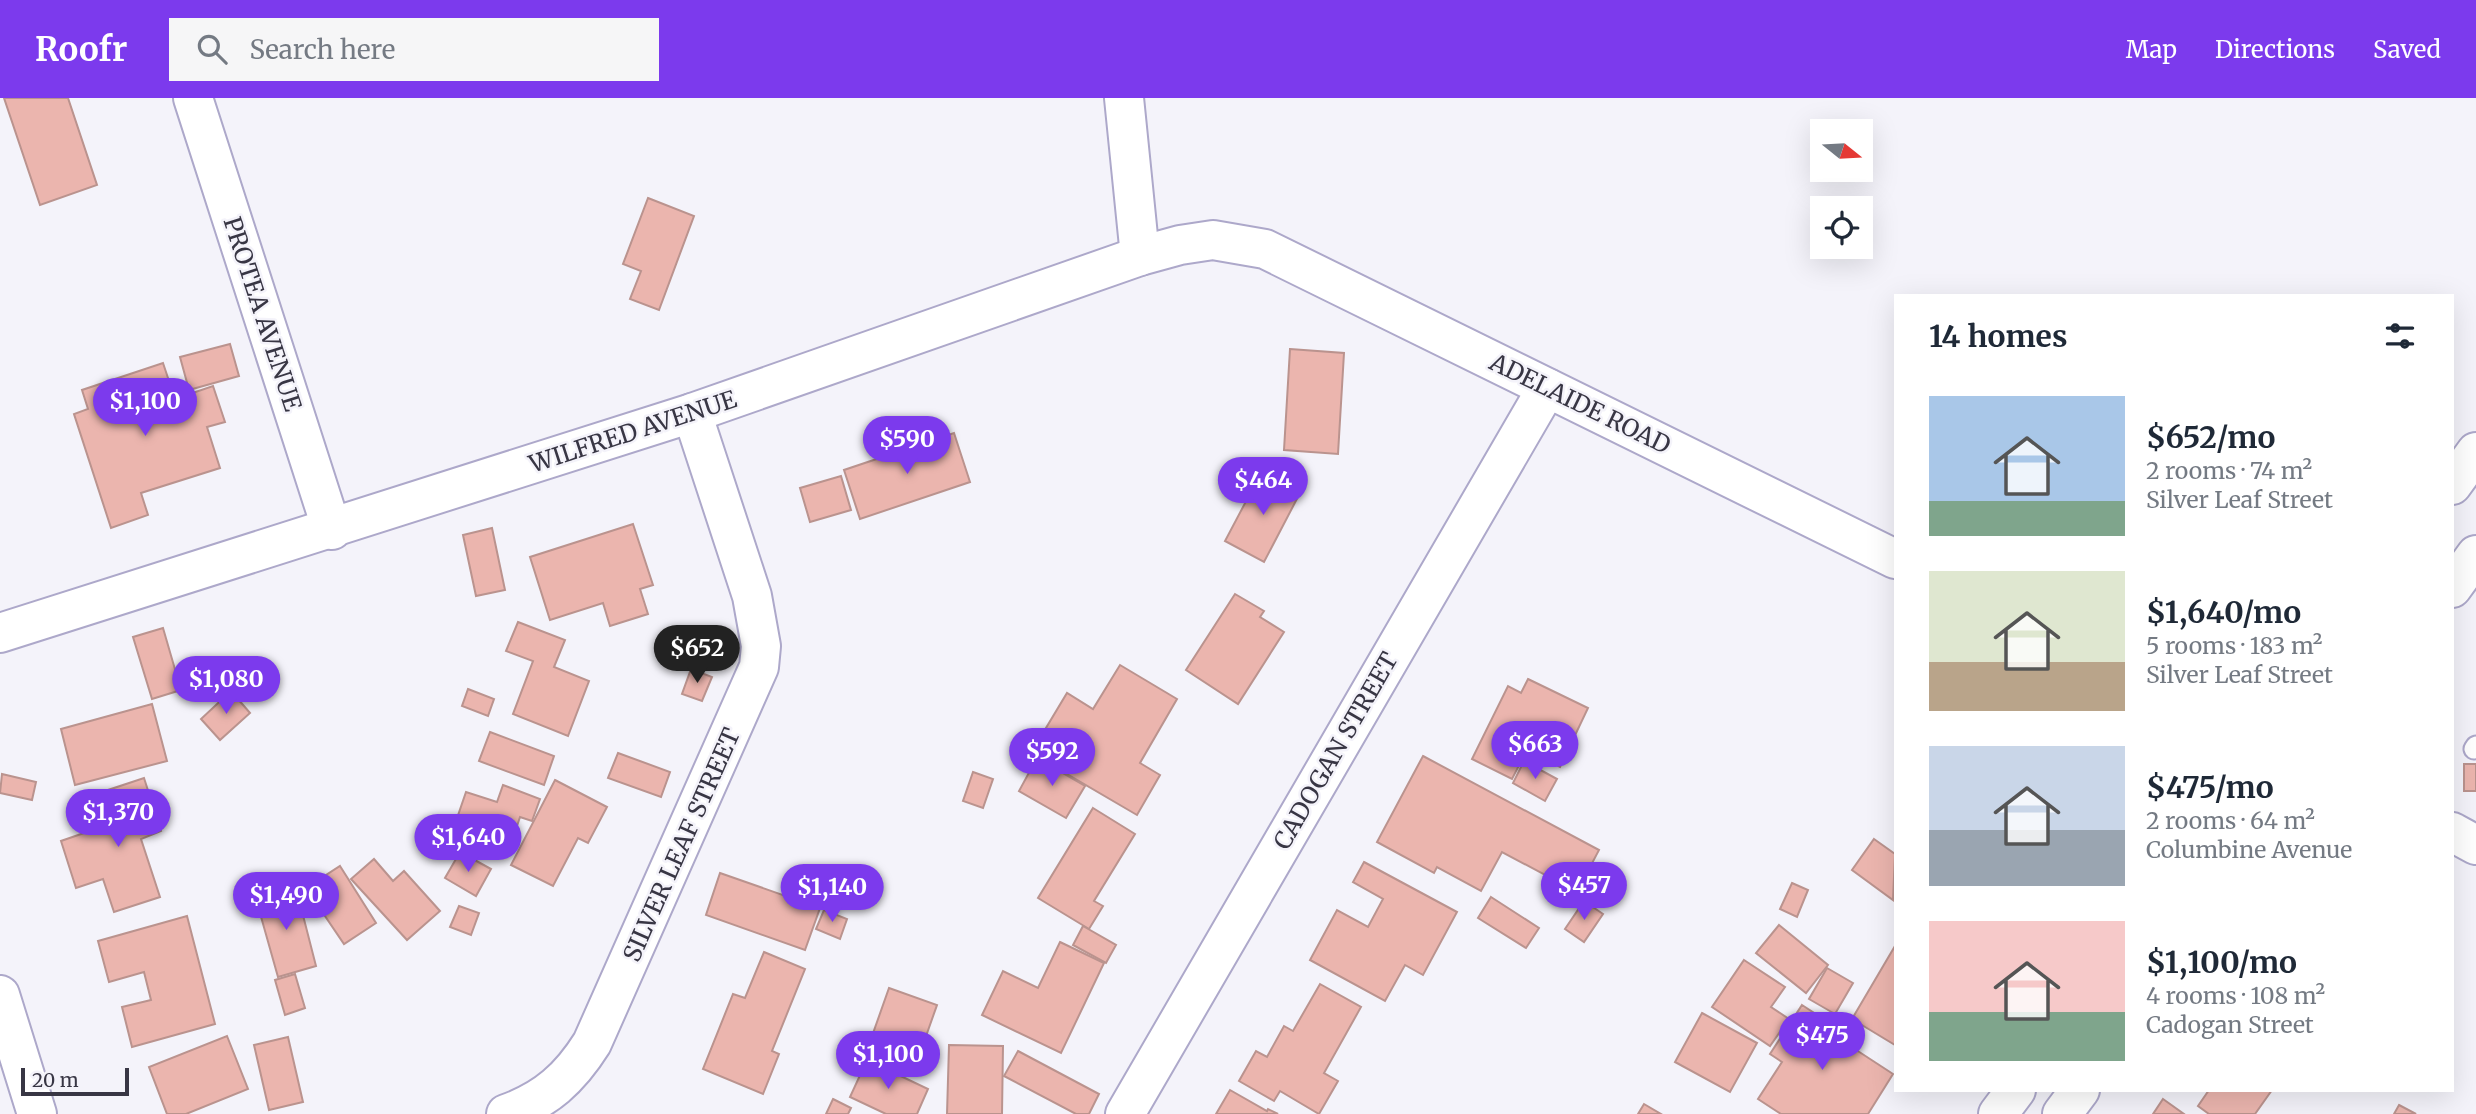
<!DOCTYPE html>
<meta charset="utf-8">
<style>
body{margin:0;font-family:Merriweather,serif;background:#f6f6f7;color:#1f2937;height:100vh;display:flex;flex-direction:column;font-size:26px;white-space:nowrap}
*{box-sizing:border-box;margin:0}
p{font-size:23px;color:#747a83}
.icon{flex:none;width:38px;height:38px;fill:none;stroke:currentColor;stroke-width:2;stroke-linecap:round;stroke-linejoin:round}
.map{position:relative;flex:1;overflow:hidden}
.drawer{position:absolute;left:1894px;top:196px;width:560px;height:798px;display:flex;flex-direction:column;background:#fff;border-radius:0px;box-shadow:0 7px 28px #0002}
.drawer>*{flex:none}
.needle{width:46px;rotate:108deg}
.fabs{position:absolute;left:1810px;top:21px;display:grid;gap:14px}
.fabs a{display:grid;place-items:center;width:63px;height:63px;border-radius:0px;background:#fff;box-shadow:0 7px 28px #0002;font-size:35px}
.scale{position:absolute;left:21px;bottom:18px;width:108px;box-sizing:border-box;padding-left:7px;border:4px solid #383644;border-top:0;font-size:19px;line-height:24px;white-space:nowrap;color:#383644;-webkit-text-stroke:5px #f4f3fa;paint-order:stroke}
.price{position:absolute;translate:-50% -60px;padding:0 16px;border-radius:24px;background:#7c3aed;color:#fff;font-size:23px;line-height:46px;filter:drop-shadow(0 2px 4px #0008)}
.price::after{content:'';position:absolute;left:50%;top:42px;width:21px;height:16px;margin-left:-10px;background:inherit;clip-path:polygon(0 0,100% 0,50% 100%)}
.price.selected{background:#222;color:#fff}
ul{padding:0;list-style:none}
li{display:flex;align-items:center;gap:21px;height:175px;padding:0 35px}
li span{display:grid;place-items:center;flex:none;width:196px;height:140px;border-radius:0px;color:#555}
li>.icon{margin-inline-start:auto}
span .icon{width:84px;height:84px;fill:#fffc;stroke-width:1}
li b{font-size:30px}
h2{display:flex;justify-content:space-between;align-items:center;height:84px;padding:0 35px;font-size:30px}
header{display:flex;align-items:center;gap:42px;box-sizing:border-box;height:98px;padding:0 35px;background:#7c3aed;color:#fff}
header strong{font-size:33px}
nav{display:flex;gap:38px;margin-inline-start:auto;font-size:24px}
.search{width:490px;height:63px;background:#f6f6f7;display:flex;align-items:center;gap:18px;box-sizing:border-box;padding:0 24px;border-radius:0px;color:#747a83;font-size:26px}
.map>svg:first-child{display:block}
.building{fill:#ebb5ae;stroke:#ba938e;stroke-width:2}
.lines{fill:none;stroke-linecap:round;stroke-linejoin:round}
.service-casing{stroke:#ada8ca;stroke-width:23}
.minor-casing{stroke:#ada8ca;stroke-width:42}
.secondary-casing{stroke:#ada8ca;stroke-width:42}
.service{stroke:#fff;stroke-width:19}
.minor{stroke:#fff;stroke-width:38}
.secondary{stroke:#fff;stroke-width:38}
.labels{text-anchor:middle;stroke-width:5;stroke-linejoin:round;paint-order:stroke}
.street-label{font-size:24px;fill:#383644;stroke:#f4f3fa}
</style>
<header>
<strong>Roofr</strong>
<div class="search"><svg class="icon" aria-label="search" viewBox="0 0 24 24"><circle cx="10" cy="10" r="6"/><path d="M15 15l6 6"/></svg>Search here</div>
<nav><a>Map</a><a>Directions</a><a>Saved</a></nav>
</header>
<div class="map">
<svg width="2476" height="1016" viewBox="0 0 2476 1016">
<rect width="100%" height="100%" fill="#f4f3fa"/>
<!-- building -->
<g class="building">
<path d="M4 0H68L97 87 40 107Z"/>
<path d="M648 100 694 118 659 212 630 201 641 173 623 166Z"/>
<path d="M230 246 239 278 189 292 180 259Z"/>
<path d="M1290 251 1344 255 1338 356 1284 352Z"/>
<path d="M163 265 175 301 213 288 225 324 207 329 220 370 141 395 148 417 111 430 74 316 88 311 82 292Z"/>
<path d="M954 335 970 384 860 421 844 372Z"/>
<path d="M1261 375 1300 395 1264 464 1225 443Z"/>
<path d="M841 378 851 412 810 424 800 390Z"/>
<path d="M633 426 653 487 640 491 648 516 610 528 603 505 550 522 530 459Z"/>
<path d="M492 430 505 492 476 498 463 437Z"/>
<path d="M1235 496 1264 513 1260 519 1284 534 1238 606 1186 572Z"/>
<path d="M518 524 565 542 554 569 589 583 568 638 513 616 533 563 506 553Z"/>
<path d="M163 530 181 592 152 601 133 539Z"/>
<path d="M1120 567 1177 601 1140 665 1160 677 1137 717 1031 655 1067 595 1093 611Z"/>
<path d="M691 571 712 579 702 603 682 596Z"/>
<path d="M1528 581 1588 610 1560 669 1527 652 1512 681 1472 661 1508 588 1521 595Z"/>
<path d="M468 591 494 601 488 618 462 608Z"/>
<path d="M231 593 250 615 220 642 201 621Z"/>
<path d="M152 606 167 663 75 687 61 631Z"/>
<path d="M490 634 554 658 544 687 479 663Z"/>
<path d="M618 655 670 674 661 699 608 680Z"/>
<path d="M1423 658 1599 752 1577 794 1502 754 1481 793 1437 769 1434 775 1377 744Z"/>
<path d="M1037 660 1085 688 1066 720 1019 693Z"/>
<path d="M1524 663 1557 681 1545 703 1513 685Z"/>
<rect x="2464" y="666" width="12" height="27"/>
<path d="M973 674 993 681 983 710 963 703Z"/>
<path d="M2 676 36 684 32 702 0 695Z"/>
<path d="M144 680 161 733 141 741 160 799 114 814 103 781 76 790 61 743 116 724 105 693Z"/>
<path d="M555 682 607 709 588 745 578 740 553 788 511 767Z"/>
<path d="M503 687 540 701 532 723 520 719 509 752 453 732 466 694 497 704Z"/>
<path d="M1093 710 1135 736 1094 803 1103 808 1089 831 1038 800Z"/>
<path d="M1874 741 1895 756 1893 802 1852 772Z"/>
<path d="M460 754 491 771 476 798 445 780Z"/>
<path d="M374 761 393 783 404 773 440 813 407 842 351 781Z"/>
<path d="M1364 764 1457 814 1423 877 1405 867 1385 903 1310 862 1337 812 1368 829 1383 801 1353 784Z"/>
<path d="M340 768 376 825 344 846 306 790Z"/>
<path d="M720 775 820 810 805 852 706 817Z"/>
<path d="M1792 785 1808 792 1797 819 1780 811Z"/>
<path d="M296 790 316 868 278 879 256 801Z"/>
<path d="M1491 799 1539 830 1526 850 1478 820Z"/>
<path d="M1584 803 1603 816 1584 844 1565 831Z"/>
<path d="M459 808 479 815 471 837 450 829Z"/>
<path d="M824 812 847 821 840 841 816 831Z"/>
<path d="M187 818 215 926 132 949 122 909 151 902 144 874 109 884 98 843Z"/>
<path d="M1779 827 1828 867 1806 895 1756 855Z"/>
<path d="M1083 828 1116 847 1106 865 1073 847Z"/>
<path d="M1060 844 1104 865 1061 955 982 917 1003 873 1038 890Z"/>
<path d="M1895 848V947L1852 921Z"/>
<path d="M764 854 805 871 772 953 779 956 763 996 703 971 733 896 745 900Z"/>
<path d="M1744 862 1785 889 1771 909 1789 921 1770 948 1712 909Z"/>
<path d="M1827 870 1853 885 1835 916 1809 901Z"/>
<path d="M295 876 305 910 285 917 275 882Z"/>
<path d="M1320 886 1361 909 1324 975 1338 983 1319 1016 1280 993 1274 1003 1239 983 1256 953 1267 959 1284 928 1293 933Z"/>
<path d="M889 890 937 907 913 975 865 958Z"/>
<path d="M1802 907 1848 937 1844 944 1893 976 1868 1016H1781L1758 1001 1782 964 1770 956Z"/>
<path d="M1702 915 1757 945 1730 994 1675 964Z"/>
<path d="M227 938 248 991 186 1016H167L149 969Z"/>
<path d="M288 939 303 1004 269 1012 254 947Z"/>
<path d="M949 947 1003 948 1002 1016H947Z"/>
<path d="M1018 953 1099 996 1089 1016H1076L1004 978Z"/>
<path d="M867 962 928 991 917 1016H886L850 999Z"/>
<path d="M1230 992 1267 1013 1268 1011 1278 1016H1216Z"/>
<path d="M2209 992H2272L2255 1016H2209L2198 1008Z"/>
<path d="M833 1001 851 1010 848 1016H826Z"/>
<path d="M2163 1001 2184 1016H2153Z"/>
<path d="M1644 1006 1661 1016H1638Z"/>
<path d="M2399 1007 2416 1016H2394Z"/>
</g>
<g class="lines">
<defs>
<path id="service" d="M2474 651 2476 648"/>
<g id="minor">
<path d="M193 0 332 432"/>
<path d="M1124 0 1140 158"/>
<path d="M0 535 692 315 1140 158 1180 147 1213 142 1265 151 1895 461"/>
<path d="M2452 734 2476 747"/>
<path d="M0 897 37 1016"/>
<path d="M506 1016C546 1002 570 980 592 945L759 569 761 548 752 498 692 315"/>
<path d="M1125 1016 1547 290"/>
</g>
<g id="secondary">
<path d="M2452 387 2476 354"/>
<path d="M2452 490 2476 457"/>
<path d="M1998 1016 2016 992"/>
<path d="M2062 1016 2080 992"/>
</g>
</defs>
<!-- service casing -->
<use href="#service" class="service-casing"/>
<!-- minor casing -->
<use href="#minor" class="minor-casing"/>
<!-- secondary casing -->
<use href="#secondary" class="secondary-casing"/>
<!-- service -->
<use href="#service" class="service"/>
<!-- minor -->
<use href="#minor" class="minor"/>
<!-- secondary -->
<use href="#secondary" class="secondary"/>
</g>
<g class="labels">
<!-- street labels -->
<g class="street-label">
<text transform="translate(262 216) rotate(72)" y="8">PROTEA AVENUE</text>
<text transform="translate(1580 306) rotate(26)" y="8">ADELAIDE ROAD</text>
<text transform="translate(633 334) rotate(-18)" y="8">WILFRED AVENUE</text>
<text transform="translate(1336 653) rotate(-60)" y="8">CADOGAN STREET</text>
<text transform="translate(682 747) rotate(-66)" y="8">SILVER LEAF STREET</text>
</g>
</g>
</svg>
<div class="fabs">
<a><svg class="needle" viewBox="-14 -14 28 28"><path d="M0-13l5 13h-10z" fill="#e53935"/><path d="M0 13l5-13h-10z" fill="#747a83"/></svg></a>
<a><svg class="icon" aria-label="locate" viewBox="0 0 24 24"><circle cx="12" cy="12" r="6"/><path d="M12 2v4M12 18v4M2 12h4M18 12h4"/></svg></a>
</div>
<div class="scale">20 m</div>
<b class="price" style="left:145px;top:340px">$1,100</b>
<b class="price" style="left:907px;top:378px">$590</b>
<b class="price" style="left:1263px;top:419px">$464</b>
<b class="price selected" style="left:697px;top:587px">$652</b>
<b class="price" style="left:226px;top:618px">$1,080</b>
<b class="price" style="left:1535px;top:683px">$663</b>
<b class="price" style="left:1052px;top:690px">$592</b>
<b class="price" style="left:118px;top:751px">$1,370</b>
<b class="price" style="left:468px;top:776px">$1,640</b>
<b class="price" style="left:1584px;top:824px">$457</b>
<b class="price" style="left:832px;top:826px">$1,140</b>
<b class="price" style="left:286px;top:834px">$1,490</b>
<b class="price" style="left:1822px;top:974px">$475</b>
<b class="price" style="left:888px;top:993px">$1,100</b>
<section class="drawer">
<h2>14 homes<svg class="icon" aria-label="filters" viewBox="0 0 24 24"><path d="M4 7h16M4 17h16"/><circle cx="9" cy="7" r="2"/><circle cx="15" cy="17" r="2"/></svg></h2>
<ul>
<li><span style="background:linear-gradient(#a9c7e8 75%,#7fa58c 0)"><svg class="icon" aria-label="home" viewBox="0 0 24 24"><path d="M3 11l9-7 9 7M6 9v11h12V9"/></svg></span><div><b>$652/mo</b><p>2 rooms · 74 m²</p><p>Silver Leaf Street</p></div></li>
<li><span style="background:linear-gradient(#dfe7d0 65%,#b9a48a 0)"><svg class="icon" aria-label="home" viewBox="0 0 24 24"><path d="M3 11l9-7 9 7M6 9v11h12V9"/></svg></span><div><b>$1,640/mo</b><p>5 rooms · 183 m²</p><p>Silver Leaf Street</p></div></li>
<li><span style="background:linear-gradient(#c9d6e8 60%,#9aa5b1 0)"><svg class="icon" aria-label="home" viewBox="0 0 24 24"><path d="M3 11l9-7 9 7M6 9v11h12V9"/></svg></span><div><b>$475/mo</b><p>2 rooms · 64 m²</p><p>Columbine Avenue</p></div></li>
<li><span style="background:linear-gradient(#f6c9c9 65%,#7fa58c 0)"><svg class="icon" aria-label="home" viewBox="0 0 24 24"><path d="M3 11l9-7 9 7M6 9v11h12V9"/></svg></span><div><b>$1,100/mo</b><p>4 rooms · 108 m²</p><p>Cadogan Street</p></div></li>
</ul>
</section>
</div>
